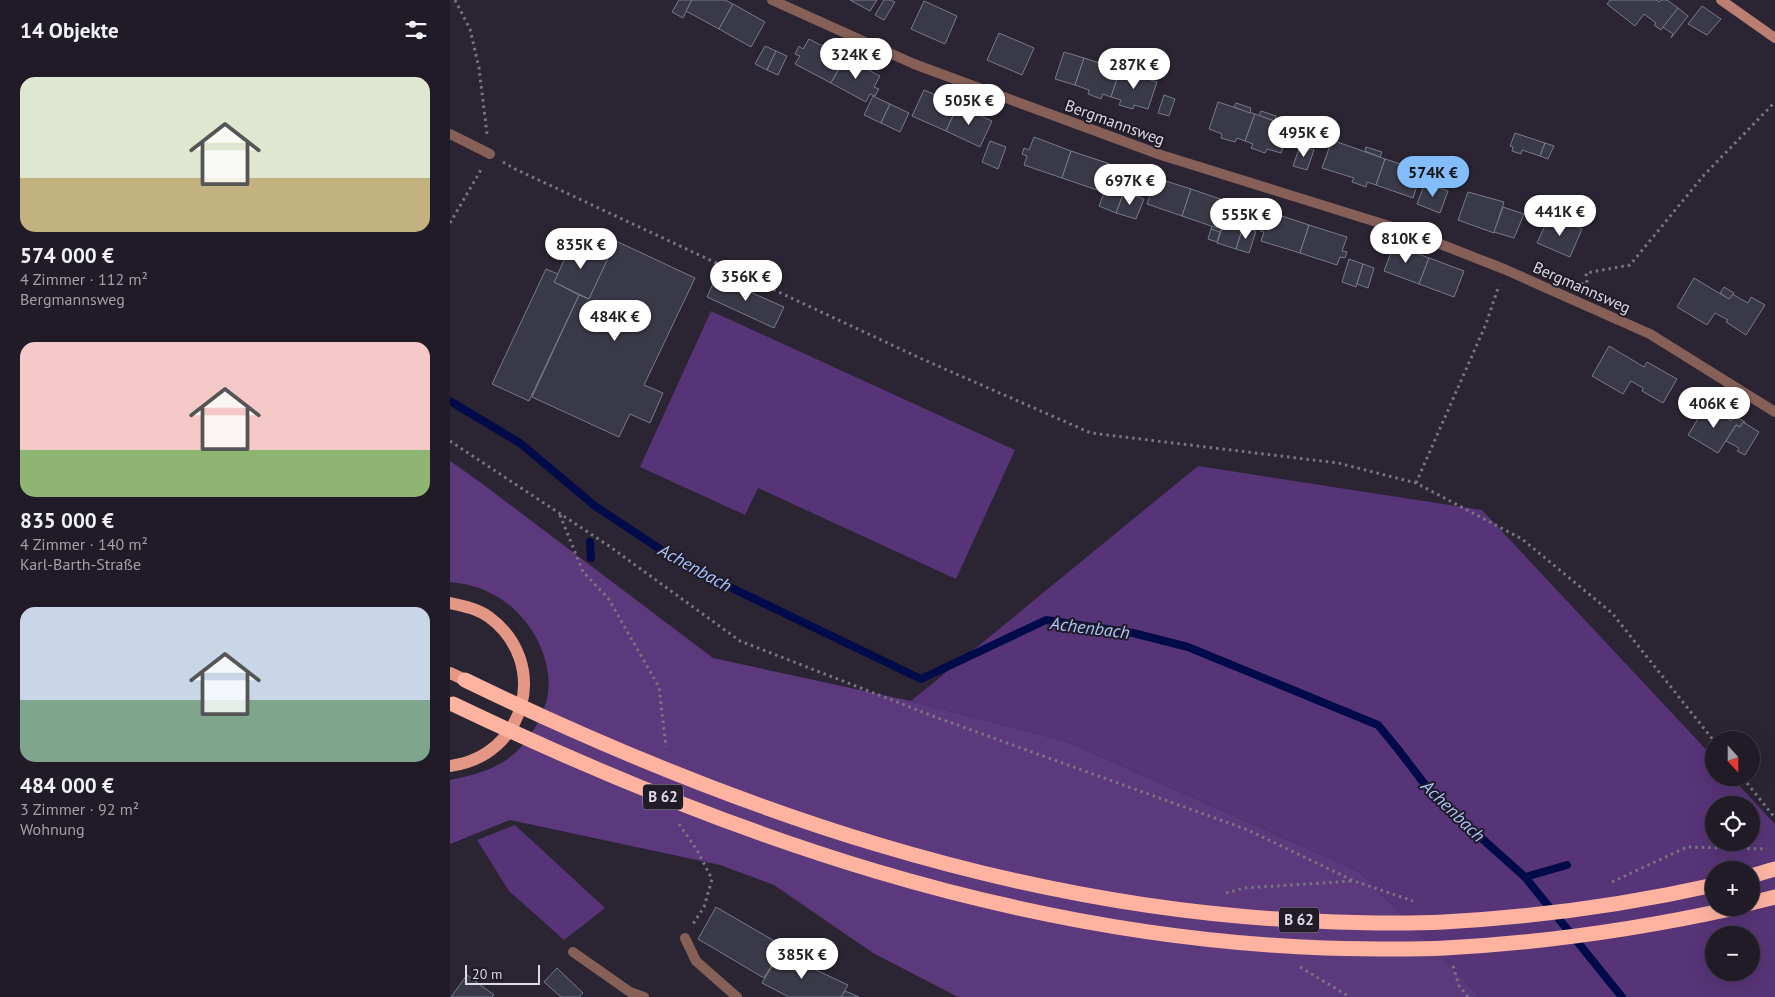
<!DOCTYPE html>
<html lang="de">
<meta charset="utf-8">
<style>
body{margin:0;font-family:"PT Sans",sans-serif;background:#28242e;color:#f1f3f6;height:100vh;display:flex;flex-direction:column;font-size:19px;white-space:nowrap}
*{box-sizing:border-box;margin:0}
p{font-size:16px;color:#a2a1a7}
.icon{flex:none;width:28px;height:28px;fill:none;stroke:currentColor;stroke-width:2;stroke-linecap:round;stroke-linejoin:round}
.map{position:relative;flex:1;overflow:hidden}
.drawer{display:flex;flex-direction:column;background:#201b26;width:450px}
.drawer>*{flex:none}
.needle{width:32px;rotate:159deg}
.controls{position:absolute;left:1255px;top:731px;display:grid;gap:10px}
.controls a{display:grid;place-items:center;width:55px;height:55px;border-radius:50%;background:#201b26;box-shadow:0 5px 20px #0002,0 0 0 1px #3d3943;font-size:25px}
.scale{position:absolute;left:15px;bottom:12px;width:75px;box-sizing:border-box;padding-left:5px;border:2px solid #dedae3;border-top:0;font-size:14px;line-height:18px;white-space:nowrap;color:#dedae3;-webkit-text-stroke:4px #211b28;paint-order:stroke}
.price{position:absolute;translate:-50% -42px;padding:0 11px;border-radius:18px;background:#fff;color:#222;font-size:16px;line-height:32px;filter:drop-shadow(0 1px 2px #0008)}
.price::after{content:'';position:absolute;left:50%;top:30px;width:15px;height:11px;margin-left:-8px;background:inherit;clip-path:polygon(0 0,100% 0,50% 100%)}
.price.selected{background:#83bcfb;color:#111}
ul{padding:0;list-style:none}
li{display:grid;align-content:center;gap:10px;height:265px;padding:0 20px}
li span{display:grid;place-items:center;height:155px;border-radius:15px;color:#555}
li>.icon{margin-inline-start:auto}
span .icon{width:90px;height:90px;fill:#fffc;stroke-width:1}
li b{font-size:21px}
h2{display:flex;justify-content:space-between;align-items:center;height:60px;padding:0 20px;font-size:21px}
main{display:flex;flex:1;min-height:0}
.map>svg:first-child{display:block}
.green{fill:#573477;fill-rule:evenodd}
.forest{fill:#5c387c}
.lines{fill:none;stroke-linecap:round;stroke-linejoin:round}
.stream{stroke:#010b49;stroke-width:8}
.building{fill:#393948;stroke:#797a8b}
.path{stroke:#7a7580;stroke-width:3;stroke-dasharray:2.5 4;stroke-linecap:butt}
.lane{stroke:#866057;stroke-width:10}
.street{stroke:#866057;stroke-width:10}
.secondary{stroke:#bb7f71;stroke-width:10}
.primary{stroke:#e49785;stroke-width:12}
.highway{stroke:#feb3a1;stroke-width:15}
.highway-bridge{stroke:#feb3a1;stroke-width:15}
.labels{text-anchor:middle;stroke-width:4;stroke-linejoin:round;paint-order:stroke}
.shield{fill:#211b28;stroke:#a5a1ab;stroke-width:1}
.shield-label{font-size:15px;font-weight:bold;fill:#dedae3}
.street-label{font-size:16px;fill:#dedae3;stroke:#211b28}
.water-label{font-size:18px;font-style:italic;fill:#a9c5fe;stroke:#211b28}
</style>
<main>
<section class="drawer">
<h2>14 Objekte<svg class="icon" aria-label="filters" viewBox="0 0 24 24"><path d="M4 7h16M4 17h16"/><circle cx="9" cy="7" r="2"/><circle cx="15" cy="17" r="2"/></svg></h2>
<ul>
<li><span style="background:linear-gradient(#dfe7d0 65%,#c2b280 0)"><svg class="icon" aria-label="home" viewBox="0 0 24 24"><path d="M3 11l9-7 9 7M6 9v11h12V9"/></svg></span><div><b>574 000 €</b><p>4 Zimmer · 112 m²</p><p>Bergmannsweg</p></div></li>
<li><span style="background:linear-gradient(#f6c9c9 70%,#8fb573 0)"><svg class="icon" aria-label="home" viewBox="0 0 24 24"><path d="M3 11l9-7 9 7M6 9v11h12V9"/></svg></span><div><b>835 000 €</b><p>4 Zimmer · 140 m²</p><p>Karl-Barth-Straße</p></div></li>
<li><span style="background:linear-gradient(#c9d6e8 60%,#7fa58c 0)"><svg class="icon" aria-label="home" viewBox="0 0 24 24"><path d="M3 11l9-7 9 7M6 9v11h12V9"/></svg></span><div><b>484 000 €</b><p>3 Zimmer · 92 m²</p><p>Wohnung</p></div></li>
</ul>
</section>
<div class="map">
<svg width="1325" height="997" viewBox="0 0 1325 997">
<rect width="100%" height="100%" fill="#2b2432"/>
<!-- green -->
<g class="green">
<path d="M261 311 565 450 506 579 308 488 295 515 190 467Z"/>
<path d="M748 466 1032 510 1264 758V778H1282L1325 824V997H1030L910 872 618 742 461 701ZM1264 805H1301V842H1264ZM1264 870H1301V908H1264ZM1264 935H1301V972H1264Z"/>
<path d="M65 825 155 908 114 940 59 891 27 840Z"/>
</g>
<!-- forest -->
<path class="forest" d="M0 461 30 482 263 658 461 701 618 742 910 872 1030 997H508L423 953 324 885 270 865 60 820 0 844V780C26 775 52 768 71 747 83 734 96 710 98 693 103 653 75 609 40 593 28 586 14 584 0 582Z"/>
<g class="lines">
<!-- stream -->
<g class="stream">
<path d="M0 401 70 443 145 506 234 565 471 679 596 620 683 633 738 647 928 725 947 748 983 795 1075 877 1172 997"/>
<path d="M140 542 141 558"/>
<path d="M1075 877 1117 865"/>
</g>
</g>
<!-- building -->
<g class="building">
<path d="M229 0H242L233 18 222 12Z"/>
<path d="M242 0H275L283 4 269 29 236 11Z"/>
<path d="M400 0H427L420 11Z"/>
<path d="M434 0H440L445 2 434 20 425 15Z"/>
<path d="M1160 0H1207L1209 2 1211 0H1217L1228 8 1211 30 1204 25 1206 23 1194 14 1185 26 1157 4Z"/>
<path d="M474 1 507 16 495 44 461 29Z"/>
<path d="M283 4 315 22 301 47 269 29Z"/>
<path d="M1252 6 1271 19 1257 35 1238 24Z"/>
<path d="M1228 8 1238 16 1221 38 1223 34 1213 27Z"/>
<path d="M549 33 584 48 572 75 537 60Z"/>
<path d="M359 39 395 58 381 83 345 64 350 56 345 54 349 46 353 49Z"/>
<path d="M315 46 326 51 317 70 305 64Z"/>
<path d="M326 51 337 56 328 75 317 70Z"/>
<path d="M614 52 634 58 625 85 605 79Z"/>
<path d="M395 58 430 76 424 87 429 89 425 96 420 94 416 102 381 83Z"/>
<path d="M634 58 670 70 661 97 653 94 651 99 638 94 639 90 625 85Z"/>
<path d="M651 59 667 64 666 69 649 63Z"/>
<path d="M676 67 693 72 691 77 674 72Z"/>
<path d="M670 70 707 82 698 109 684 105 683 109 669 105 671 100 661 97Z"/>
<path d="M474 90 508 105 496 131 462 116Z"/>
<path d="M714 95 725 99 719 116 708 113Z"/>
<path d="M423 96 440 104 431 123 414 115Z"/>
<path d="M768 102 805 114 795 141 787 138 785 142 771 138 772 134 759 129Z"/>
<path d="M786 103 801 108 800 113 784 107Z"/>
<path d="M440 104 459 113 450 132 431 123Z"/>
<path d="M508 105 542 121 530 147 496 131Z"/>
<path d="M811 111 826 116 825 121 809 116Z"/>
<path d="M805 114 841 127 831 153 817 149 815 153 801 148 803 144 795 141Z"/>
<path d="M1065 133 1095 143 1090 156 1072 150 1071 154 1062 151 1063 147 1060 146Z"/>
<path d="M584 137 621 151 612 178 574 165 577 156 572 154 574 148 579 150Z"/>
<path d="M882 140 935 159 926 185 917 182 916 187 902 182 904 178 872 168Z"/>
<path d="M540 141 556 147 548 169 532 162Z"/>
<path d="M1095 143 1104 146 1098 159 1090 156Z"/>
<path d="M850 146 864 150 857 170 843 166Z"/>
<path d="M916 147 932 152 930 157 915 151Z"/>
<path d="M621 151 660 164 656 176 659 177 657 184 653 182 650 191 612 178Z"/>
<path d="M935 159 972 171 963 198 926 185Z"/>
<path d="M706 178 741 189 732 216 697 204Z"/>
<path d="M975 183 998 191 990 213 967 204Z"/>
<path d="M657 185 674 192 666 213 649 206Z"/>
<path d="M741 189 776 201 767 228 732 216Z"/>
<path d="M674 192 694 199 686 219 666 213Z"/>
<path d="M1018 192 1054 202 1044 233 1008 220Z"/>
<path d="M1053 207 1074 214 1064 238 1044 232Z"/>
<path d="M820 212 859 225 850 253 811 241 814 232 810 231 811 225 816 226Z"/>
<path d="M1114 218 1119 220 1120 224 1132 229 1120 257 1087 243 1098 219 1109 224 1110 220Z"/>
<path d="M770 219 775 220 770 232 761 229 762 226 767 228Z"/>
<path d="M775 220 793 227 786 249 767 243Z"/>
<path d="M859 225 897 237 892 251 897 252 895 258 890 257 887 265 850 253Z"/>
<path d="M793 227 806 231 799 253 786 249Z"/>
<path d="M761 229 770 232 767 242 758 239Z"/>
<path d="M123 241 159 257 139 299 104 282Z"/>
<path d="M166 241 245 278 194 385 213 393 200 423 180 414 169 437 82 397 129 295 139 299Z"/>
<path d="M944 245 979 258 969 284 934 271Z"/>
<path d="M979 258 1014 271 1004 297 969 284Z"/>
<path d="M899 259 913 264 906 287 892 282Z"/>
<path d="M913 264 924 268 918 288 907 284Z"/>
<path d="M96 269 108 274 104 282 129 295 79 401 42 384Z"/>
<path d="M266 277 334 307 324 328 257 297Z"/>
<path d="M1244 278 1279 299 1282 294 1298 303 1301 297 1315 305 1296 335 1276 322 1278 320 1265 313 1257 325 1227 307Z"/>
<path d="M1274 287 1284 293 1279 299 1270 293Z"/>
<path d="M1159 346 1194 367 1197 362 1227 379 1213 403 1192 391 1193 388 1181 381 1173 394 1142 376Z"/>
<path d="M1256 406 1281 421 1285 416 1295 422 1290 427 1286 425 1268 453 1238 435Z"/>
<path d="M1293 422 1309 432 1295 455 1287 451 1289 448 1276 441 1286 425 1290 427Z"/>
<path d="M266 907 333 946 314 978 248 939Z"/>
<path d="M330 953 398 985 391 997H339L312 983Z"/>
<path d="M107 968 133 993 129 997H111L94 982Z"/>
<path d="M17 975 44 995 42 997H1Z"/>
<path d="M395 991 409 997H391Z"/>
</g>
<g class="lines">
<!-- path -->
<g class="path">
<path d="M5 0 20 29 29 68 37 134"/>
<path d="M53 162 65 169 472 359 641 433 888 463 966 483 1072 539 1162 613 1264 741"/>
<path d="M0 223 32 168"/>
<path d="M1131 284 1137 283 1136 273 1180 265 1254 175 1325 102"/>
<path d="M0 441 159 546 290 641 488 718 798 830 904 881 963 901"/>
<path d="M966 483 1036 324 1049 285"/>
<path d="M110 515 133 572 158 598 209 687 216 747"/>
<path d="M1293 778 1325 818"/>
<path d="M229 824 247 850 262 879 254 907 243 924"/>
<path d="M1162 882 1237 847 1317 849"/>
<path d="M776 893 794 888 904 881"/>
<path d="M1003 966 1009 986 1018 997"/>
<path d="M850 967 900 997"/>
</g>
<!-- lane -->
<path class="lane" d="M235 938 246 961 287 997"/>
<!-- street -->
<g class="street">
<path d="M322 0 464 64 711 155 962 233 1054 269 1200 334 1325 412"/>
<path d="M0 134 40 154"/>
<path d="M123 952 180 992 194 997"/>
</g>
<!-- secondary -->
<path class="secondary" d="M1271 0 1325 38"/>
<!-- primary -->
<g class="primary">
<path d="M0 603C14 606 28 609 39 617 101 663 76 756 0 766"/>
<path d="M0 673 15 680"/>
</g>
<!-- highway -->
<g class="highway">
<path d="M1301 876 1325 869"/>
<path d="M1301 903 1325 897"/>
</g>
<!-- highway-bridge -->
<g class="highway-bridge">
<path d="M15 680C281 809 566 909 864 921 907 923 951 924 994 922 1085 917 1175 905 1264 885"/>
<path d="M3 704C279 836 566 937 875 948 915 949 955 950 995 948 1093 943 1189 929 1285 908"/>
</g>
</g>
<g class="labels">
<!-- shield labels -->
<g class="shield">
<rect x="193" y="784.5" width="40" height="25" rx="4"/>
<rect x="829" y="907.5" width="40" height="25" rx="4"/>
</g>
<g class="shield-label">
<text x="213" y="802">B 62</text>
<text x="849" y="925">B 62</text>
</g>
<!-- street labels -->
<g class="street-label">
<text transform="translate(665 122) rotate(20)" y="6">Bergmannsweg</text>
<text transform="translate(1132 287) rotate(24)" y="6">Bergmannsweg</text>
</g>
<!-- water labels -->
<g class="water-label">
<text transform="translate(245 568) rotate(29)" y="6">Achenbach</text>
<text transform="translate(640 628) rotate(7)" y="6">Achenbach</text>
<text transform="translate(1003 811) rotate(44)" y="6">Achenbach</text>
</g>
</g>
</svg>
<div class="controls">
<a><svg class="needle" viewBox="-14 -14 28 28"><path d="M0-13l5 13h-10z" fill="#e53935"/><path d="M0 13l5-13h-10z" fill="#a2a1a7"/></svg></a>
<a><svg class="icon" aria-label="locate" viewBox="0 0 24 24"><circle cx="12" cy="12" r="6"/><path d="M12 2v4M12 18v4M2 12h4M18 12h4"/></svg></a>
<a>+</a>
<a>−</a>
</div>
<div class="scale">20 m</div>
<b class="price" style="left:406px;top:80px">324K €</b>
<b class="price" style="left:684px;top:90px">287K €</b>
<b class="price" style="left:519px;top:126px">505K €</b>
<b class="price" style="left:854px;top:158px">495K €</b>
<b class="price selected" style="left:983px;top:198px">574K €</b>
<b class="price" style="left:680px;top:206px">697K €</b>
<b class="price" style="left:1110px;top:237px">441K €</b>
<b class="price" style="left:796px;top:240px">555K €</b>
<b class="price" style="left:956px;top:264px">810K €</b>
<b class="price" style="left:131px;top:270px">835K €</b>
<b class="price" style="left:296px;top:302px">356K €</b>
<b class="price" style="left:165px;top:342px">484K €</b>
<b class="price" style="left:1264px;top:429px">406K €</b>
<b class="price" style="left:352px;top:980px">385K €</b>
</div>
</main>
